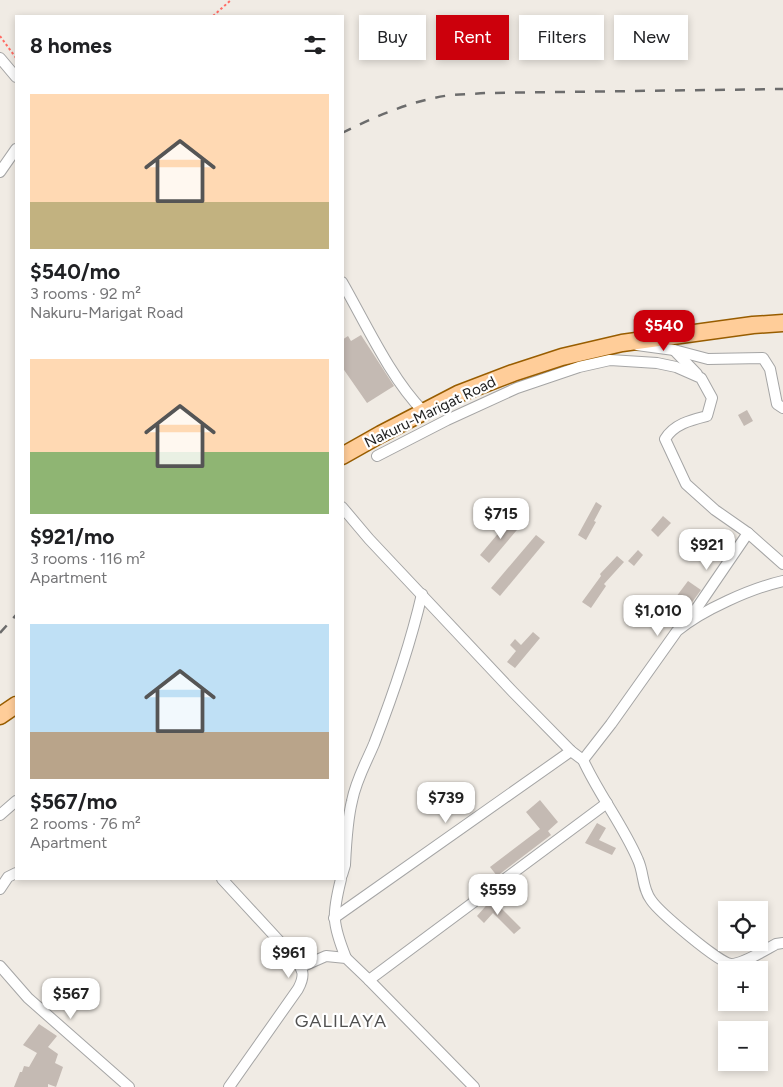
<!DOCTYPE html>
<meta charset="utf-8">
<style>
body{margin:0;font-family:Figtree,sans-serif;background:#f6f6f6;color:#202124;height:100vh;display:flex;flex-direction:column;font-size:19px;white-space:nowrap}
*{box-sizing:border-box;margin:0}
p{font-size:16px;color:#757577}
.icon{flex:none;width:28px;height:28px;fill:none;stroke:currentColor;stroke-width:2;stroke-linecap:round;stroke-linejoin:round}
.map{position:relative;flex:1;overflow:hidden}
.drawer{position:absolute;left:15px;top:15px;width:329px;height:865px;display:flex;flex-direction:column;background:#fff;border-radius:0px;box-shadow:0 2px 8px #0003}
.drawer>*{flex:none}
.guide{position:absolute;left:359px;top:15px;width:349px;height:45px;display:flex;gap:10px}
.tools{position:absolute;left:718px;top:901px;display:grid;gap:10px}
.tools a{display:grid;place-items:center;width:50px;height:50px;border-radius:0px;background:#fff;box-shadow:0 2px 8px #0003;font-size:25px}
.price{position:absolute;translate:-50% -42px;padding:0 11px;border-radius:10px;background:#fff;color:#222;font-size:16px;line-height:32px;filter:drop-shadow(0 1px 2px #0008)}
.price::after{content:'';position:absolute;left:50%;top:30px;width:15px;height:11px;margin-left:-8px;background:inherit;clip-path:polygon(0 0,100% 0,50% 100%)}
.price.current{background:#cc000c;color:#fff}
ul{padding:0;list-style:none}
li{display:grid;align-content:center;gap:10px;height:265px;padding:0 15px}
li span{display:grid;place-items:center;height:155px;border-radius:0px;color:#555}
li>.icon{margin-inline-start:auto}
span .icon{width:90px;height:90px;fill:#fffc;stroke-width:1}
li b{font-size:21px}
h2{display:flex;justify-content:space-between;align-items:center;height:60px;padding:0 15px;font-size:21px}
.pill{padding:0 18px;border-radius:0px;background:#fff;box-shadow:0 2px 8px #0003;font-size:18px;line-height:45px}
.pill.current{background:#cc000c;color:#fff}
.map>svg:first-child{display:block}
.building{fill:#c4bab3}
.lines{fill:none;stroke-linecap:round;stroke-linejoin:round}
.street-casing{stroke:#a5a5a5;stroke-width:12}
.primary-casing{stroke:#985d00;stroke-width:19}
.path{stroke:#ff6c65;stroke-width:2;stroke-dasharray:2.5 2.5;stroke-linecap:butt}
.street{stroke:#fff;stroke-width:10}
.primary{stroke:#ffcd99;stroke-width:16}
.rail{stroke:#6c6c6c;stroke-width:2.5;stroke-dasharray:10 10;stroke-linecap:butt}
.labels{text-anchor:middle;stroke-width:4.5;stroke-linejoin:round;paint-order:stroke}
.street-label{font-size:15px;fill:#1e1e1e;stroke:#fff}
.quarter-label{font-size:18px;letter-spacing:1px;fill:#515151;stroke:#fff}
</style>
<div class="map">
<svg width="783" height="1087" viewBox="0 0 783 1087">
<rect width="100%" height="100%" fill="#f0ebe4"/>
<!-- building -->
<g class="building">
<path d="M361 335 394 386 367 403 342 367V340L348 336 351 341Z"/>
<path d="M747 410 753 421 744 426 738 415Z"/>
<path d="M596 502 602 506 594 521 596 522 586 540 578 535Z"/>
<path d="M513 516 522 524 489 563 480 555Z"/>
<path d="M663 516 671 523 658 537 651 530Z"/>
<path d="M536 535 545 542 500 596 491 588Z"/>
<path d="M638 550 643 555 634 566 628 561Z"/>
<path d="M617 556 624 562 604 584 606 586 591 608 582 602 601 576 600 574Z"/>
<path d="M688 581 701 590 677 623 672 626 661 617Z"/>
<path d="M533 632 540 638 515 668 507 662 516 651 510 645 515 639 521 645Z"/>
<path d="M540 800 558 822 548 831 551 835 497 876 490 867 540 829 526 812Z"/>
<path d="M597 823 606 828 599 840 616 848 612 855 585 843Z"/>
<path d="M492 899 521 928 514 934 493 913 484 923 477 916Z"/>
<path d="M39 1024 57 1036 48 1047 58 1054 55 1063 63 1067 56 1087 48 1084V1087H14L20 1072H22L24 1066 29 1067 37 1053 23 1045Z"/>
</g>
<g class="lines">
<defs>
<g id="street">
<path d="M0 58 16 77"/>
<path d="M0 172 16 149"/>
<path d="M342 282C365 322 391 379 423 411"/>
<path d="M637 345 674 350 708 359 763 358 770 369 777 404 783 408"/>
<path d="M674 350 697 374"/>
<path d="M377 456 447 420 517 388 579 367 610 360 657 363 676 367 701 378 712 398 707 416C691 420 674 424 665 439L686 484 715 510 748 533 783 564"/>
<path d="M342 507 369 539 513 692 571 751 583 760C599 795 623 825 638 860 644 873 642 888 651 900 659 912 719 963 731 964 743 964 765 950 776 944L783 943"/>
<path d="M688 621 748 533"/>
<path d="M583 760 611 724 677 631C702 610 752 588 783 581"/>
<path d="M0 815 16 801"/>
<path d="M342 875 345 865C346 844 347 821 352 801 356 780 366 763 374 744 393 695 410 646 422 594"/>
<path d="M222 879 293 956C303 970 306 974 298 989L229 1087"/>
<path d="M341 879C332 915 332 923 346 958"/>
<path d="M0 889 8 877 16 873"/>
<path d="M334 918 571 751"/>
<path d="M0 966 28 998 129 1087"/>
<path d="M301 967 326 956 346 958 369 980 607 803"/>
<path d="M369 980 474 1087"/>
</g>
<g id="primary">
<path d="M342 456 381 434 458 394 513 373 562 357 622 343 753 325 783 323"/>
<path d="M0 716 16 705"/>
</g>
</defs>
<!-- street casing -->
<use href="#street" class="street-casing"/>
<!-- primary casing -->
<use href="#primary" class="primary-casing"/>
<!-- path -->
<g class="path">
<path d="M213 16 231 0"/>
<path d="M0 36 16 58"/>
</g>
<!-- street -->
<use href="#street" class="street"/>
<!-- primary -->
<use href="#primary" class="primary"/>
<!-- rail -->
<g class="rail">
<path d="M342 133C376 116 413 100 451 95 463 94 475 94 486 93L783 89"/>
<path d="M0 633 16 615"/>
</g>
</g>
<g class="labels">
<!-- street labels -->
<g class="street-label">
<text transform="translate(430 412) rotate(-26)" y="5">Nakuru-Marigat Road</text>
</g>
<!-- quarter labels -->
<g class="quarter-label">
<text x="341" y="1027">GALILAYA</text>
</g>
</g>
</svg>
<div class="tools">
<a><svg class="icon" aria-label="locate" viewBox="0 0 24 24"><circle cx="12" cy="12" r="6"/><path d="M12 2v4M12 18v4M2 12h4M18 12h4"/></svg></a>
<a>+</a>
<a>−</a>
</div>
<b class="price current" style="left:664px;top:352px">$540</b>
<b class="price" style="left:501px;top:540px">$715</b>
<b class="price" style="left:707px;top:571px">$921</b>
<b class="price" style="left:658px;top:637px">$1,010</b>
<b class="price" style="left:446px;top:824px">$739</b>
<b class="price" style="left:498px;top:916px">$559</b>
<b class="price" style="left:289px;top:979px">$961</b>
<b class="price" style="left:71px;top:1020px">$567</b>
<div class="guide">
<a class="pill">Buy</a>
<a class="pill current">Rent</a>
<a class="pill">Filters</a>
<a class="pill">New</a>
</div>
<section class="drawer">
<h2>8 homes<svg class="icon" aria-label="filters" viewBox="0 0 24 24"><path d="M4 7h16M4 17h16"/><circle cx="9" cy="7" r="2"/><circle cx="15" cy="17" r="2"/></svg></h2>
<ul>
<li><span style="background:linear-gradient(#ffd9b3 70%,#c2b280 0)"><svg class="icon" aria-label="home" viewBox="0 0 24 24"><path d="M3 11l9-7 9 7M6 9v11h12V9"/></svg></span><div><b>$540/mo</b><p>3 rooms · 92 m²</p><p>Nakuru-Marigat Road</p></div></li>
<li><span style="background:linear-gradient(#ffd9b3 60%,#8fb573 0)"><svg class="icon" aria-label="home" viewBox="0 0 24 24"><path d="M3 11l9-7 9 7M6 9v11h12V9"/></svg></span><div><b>$921/mo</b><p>3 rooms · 116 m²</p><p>Apartment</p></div></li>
<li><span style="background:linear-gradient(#bfe0f5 70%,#b9a48a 0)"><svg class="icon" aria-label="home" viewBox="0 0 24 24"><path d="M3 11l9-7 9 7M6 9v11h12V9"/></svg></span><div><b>$567/mo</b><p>2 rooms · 76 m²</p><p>Apartment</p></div></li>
</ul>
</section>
</div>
